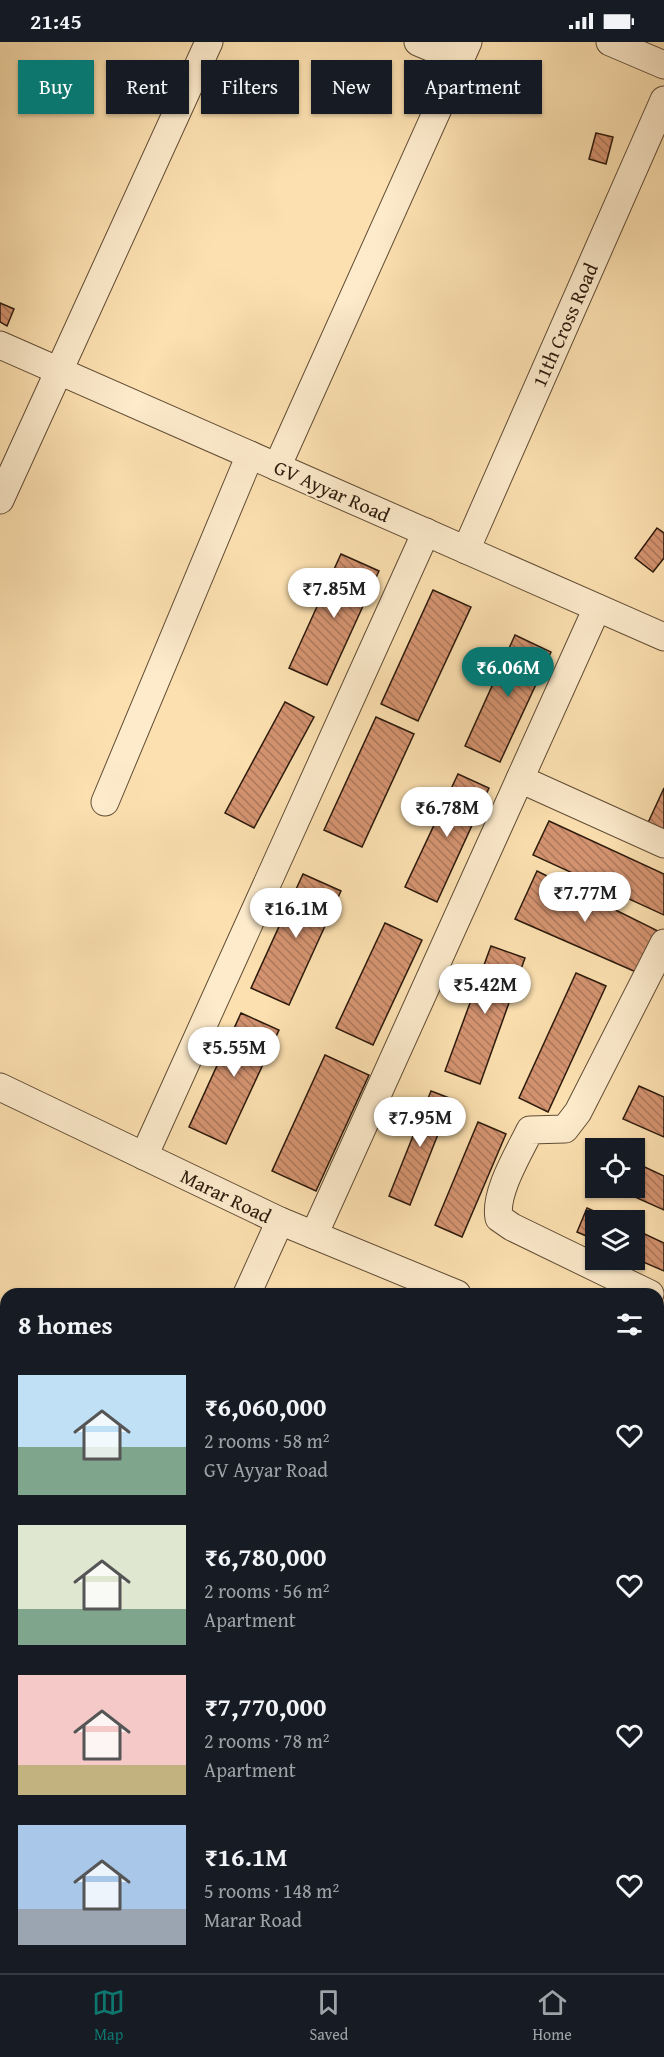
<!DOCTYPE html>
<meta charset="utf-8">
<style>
body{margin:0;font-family:"Gentium Book Plus",serif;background:#20242c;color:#f1f3f6;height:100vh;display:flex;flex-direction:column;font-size:22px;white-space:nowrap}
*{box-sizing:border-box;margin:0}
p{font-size:20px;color:#9ea1a6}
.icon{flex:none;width:33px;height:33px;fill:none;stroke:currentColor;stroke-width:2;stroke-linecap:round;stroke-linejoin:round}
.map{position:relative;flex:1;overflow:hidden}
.sheet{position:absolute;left:0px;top:1246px;width:664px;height:686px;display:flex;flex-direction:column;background:#171b24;border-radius:18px 18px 0 0;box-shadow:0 2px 4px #0004}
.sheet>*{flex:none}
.banner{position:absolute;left:18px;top:18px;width:628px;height:54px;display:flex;gap:12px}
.controls{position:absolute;left:585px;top:1096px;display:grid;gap:12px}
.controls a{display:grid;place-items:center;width:60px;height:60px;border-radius:0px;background:#171b24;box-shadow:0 2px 4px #0004;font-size:30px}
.price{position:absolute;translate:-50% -51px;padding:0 14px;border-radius:21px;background:#fff;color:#222;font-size:20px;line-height:39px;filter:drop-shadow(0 2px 3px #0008)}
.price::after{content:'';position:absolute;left:50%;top:36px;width:18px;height:14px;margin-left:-9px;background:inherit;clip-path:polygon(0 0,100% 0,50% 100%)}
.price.on{background:#0f766e;color:#fff}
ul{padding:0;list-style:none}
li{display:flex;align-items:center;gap:18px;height:150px;padding:0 18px}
li span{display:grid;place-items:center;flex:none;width:168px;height:120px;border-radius:0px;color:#555}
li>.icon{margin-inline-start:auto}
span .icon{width:72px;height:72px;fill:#fffc;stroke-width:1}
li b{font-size:26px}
h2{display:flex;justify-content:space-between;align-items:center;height:72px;padding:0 18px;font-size:26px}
.pill{padding:0 21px;border-radius:0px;background:#171b24;box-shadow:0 2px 4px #0004;font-size:21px;line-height:54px}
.pill.on{background:#0f766e;color:#fff}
.status{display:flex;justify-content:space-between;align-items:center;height:42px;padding:0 30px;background:#171b24;direction:ltr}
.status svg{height:16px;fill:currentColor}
.tab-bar{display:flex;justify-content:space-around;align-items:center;height:84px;border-top:2px solid #363941;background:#171b24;font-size:16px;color:#9ea1a6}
.tab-bar a{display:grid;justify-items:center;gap:3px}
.tab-bar .on{color:#0f766e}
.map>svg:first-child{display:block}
.building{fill:url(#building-back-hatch);stroke:#2c1a0c;stroke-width:1.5}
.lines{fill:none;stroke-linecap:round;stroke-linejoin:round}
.street-casing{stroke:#604c35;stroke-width:29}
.street{stroke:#fdebcc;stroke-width:27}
.rail-casing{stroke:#2c1a0c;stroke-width:7}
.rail{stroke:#fdebcc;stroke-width:4.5;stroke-dasharray:14;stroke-linecap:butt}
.labels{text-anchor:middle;stroke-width:4.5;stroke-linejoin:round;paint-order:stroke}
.street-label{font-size:20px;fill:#2c1a0c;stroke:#fdebcc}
</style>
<div class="status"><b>21:45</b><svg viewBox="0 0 49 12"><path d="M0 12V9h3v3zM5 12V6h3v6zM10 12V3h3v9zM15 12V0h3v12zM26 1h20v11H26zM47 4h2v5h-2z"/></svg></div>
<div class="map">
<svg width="664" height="1931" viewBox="0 0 664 1931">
<defs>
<pattern id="building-back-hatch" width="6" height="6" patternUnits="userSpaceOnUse" patternTransform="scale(1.5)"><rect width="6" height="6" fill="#d59471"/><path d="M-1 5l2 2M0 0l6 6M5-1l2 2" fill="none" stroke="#ad785b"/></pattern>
</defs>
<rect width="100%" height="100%" fill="#fce0b0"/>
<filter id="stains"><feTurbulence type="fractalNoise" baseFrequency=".00333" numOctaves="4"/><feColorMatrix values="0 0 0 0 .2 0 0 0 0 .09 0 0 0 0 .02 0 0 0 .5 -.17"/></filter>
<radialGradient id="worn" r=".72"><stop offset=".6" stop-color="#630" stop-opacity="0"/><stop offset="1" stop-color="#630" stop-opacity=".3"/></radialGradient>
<!-- building -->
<g class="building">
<path d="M596 91 613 95 606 122 589 117Z"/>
<path d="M0 261 14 267 7 284 0 280Z"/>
<path d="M657 486 664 491V516L653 530 635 516Z"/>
<path d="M341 512 379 529 327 643 289 626Z"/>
<path d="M433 548 471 565 418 679 381 662Z"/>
<path d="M515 593 551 610 500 720 465 704Z"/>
<path d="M285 660 314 675 254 786 225 771Z"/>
<path d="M376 675 414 692 362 805 324 788Z"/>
<path d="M458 732 489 746 437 860 405 845Z"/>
<path d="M664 746V793L646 785Z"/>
<path d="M549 779 664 832V873L533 813Z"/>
<path d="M537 829 658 889 636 930 515 877Z"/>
<path d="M303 832 341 849 289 963 251 946Z"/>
<path d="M385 881 422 898 373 1003 336 986Z"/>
<path d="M491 904 525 916 480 1042 445 1029Z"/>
<path d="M576 931 606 944 548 1070 519 1056Z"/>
<path d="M241 971 279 988 226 1102 189 1085Z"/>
<path d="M325 1013 369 1033 316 1149 272 1129Z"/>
<path d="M639 1044 664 1055V1095L623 1077Z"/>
<path d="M431 1049 452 1057 410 1163 389 1154Z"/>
<path d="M478 1080 506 1092 462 1195 435 1183Z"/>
<path d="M634 1120 664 1134V1168L615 1146H634Z"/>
<path d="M587 1166 616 1179H596V1198L577 1190Z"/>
<path d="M634 1187 664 1201V1229L634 1216Z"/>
</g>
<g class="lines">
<defs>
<g id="street">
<path d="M418 0 461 18"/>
<path d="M610 0 664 23"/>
<path d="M0 303 664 595"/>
<path d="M277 425 468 0"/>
<path d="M0 458 209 0"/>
<path d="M466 508 664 58"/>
<path d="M520 737 664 802"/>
<path d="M105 760 250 413"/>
<path d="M0 1045 280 1179 457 1252"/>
<path d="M144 1114 426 490"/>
<path d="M314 1193 597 566"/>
<path d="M247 1252 280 1179"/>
<path d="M650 1252 512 1185 499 1176C494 1151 519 1111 530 1088L565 1087 578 1070 664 901"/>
<path d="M658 1338 664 1340"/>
<path d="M0 1487 6 1506"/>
<path d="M240 1926 245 1931"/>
<path d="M331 1931 333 1926"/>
</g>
</defs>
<!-- street casing -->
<use href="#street" class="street-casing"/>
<!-- street -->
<use href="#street" class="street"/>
<defs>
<g id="rail">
<path d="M0 1617 6 1631"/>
<path d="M0 1670 6 1683"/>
<path d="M156 1926 160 1931"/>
<path d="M196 1926 200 1931"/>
</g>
</defs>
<!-- rail casing -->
<use href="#rail" class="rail-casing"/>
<!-- rail -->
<use href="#rail" class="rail"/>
</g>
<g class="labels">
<!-- street labels -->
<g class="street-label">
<text transform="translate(565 283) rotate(-66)" y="7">11th Cross Road</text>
<text transform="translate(332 449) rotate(24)" y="7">GV Ayyar Road</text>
<text transform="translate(226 1154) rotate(26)" y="7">Marar Road</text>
</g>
</g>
<rect width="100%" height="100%" filter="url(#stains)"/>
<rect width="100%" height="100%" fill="url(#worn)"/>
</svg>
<div class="controls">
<a><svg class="icon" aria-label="locate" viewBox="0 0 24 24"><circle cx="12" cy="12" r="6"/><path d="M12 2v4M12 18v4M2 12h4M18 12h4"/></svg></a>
<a><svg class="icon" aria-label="layers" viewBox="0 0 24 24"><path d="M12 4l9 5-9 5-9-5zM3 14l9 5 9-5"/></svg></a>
</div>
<b class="price" style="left:334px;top:577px">₹7.85M</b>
<b class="price on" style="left:508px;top:656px">₹6.06M</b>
<b class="price" style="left:447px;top:796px">₹6.78M</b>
<b class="price" style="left:585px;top:881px">₹7.77M</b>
<b class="price" style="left:296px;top:897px">₹16.1M</b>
<b class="price" style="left:485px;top:973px">₹5.42M</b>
<b class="price" style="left:234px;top:1036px">₹5.55M</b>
<b class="price" style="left:420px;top:1106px">₹7.95M</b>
<div class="banner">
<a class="pill on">Buy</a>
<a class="pill">Rent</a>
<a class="pill">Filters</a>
<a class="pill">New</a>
<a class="pill">Apartment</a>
</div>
<section class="sheet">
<h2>8 homes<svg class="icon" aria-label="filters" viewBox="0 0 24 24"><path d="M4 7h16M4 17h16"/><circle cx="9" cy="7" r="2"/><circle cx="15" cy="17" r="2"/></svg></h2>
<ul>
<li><span style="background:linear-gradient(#bfe0f5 60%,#7fa58c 0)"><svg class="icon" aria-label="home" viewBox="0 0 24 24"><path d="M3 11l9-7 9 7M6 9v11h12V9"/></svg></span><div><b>₹6,060,000</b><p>2 rooms · 58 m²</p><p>GV Ayyar Road</p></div><svg class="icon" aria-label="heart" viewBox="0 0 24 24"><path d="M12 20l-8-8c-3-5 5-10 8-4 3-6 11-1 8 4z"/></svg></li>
<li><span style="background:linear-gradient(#dfe7d0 70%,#7fa58c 0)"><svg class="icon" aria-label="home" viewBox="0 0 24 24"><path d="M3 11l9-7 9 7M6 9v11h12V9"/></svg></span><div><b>₹6,780,000</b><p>2 rooms · 56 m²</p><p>Apartment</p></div><svg class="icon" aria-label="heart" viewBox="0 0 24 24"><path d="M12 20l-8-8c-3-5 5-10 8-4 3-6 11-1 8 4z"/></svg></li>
<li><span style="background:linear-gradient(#f6c9c9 75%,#c2b280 0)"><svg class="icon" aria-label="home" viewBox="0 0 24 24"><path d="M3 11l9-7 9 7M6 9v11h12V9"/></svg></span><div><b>₹7,770,000</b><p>2 rooms · 78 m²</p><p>Apartment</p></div><svg class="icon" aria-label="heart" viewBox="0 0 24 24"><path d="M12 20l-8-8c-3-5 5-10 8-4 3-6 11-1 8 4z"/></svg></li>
<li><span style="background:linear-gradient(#a9c7e8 70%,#9aa5b1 0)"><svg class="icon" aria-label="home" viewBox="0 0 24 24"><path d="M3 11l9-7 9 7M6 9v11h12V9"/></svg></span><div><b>₹16.1M</b><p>5 rooms · 148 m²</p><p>Marar Road</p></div><svg class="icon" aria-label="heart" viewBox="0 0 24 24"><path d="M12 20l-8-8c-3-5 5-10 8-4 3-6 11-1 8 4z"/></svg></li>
</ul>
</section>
</div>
<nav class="tab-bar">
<a class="on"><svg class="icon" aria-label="map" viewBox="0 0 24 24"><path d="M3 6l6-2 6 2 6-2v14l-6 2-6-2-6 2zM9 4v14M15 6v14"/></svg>Map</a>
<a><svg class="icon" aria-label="saved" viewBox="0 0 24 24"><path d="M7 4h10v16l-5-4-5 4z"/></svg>Saved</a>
<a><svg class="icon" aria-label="home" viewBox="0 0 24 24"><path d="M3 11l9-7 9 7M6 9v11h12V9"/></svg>Home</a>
</nav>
